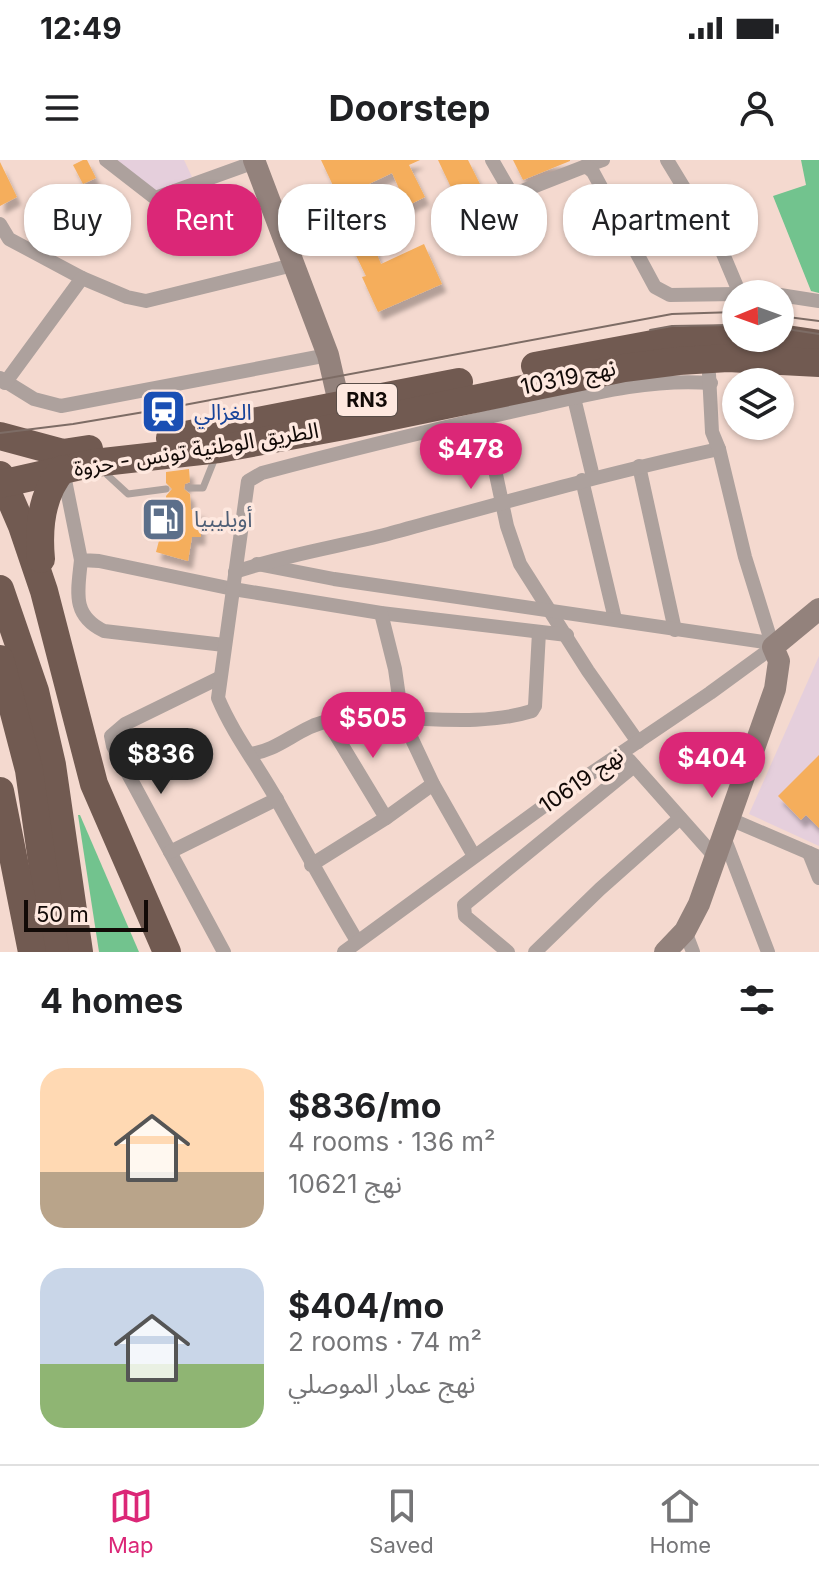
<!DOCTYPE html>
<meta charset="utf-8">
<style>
body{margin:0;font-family:Inter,"Noto Sans Arabic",sans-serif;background:#f2f2f2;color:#202124;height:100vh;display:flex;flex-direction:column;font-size:30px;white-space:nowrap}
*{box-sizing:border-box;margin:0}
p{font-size:26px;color:#757577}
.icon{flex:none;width:44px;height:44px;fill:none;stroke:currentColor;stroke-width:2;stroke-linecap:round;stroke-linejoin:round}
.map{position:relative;height:792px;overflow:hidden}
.drawer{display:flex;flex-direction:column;background:#fff;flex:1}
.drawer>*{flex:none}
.guide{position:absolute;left:24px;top:24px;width:772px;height:72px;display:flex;gap:16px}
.needle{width:52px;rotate:269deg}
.controls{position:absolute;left:722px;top:120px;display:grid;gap:16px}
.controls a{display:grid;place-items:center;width:72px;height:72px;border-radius:50%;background:#fff;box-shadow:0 2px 6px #0004;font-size:40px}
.scale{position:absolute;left:24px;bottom:20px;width:124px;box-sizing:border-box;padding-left:8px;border:4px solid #120a07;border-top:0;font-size:22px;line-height:28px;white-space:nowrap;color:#120a07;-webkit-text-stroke:6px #fee8df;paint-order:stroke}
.price{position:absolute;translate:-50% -68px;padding:0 18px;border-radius:28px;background:#db2777;color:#fff;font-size:26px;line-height:52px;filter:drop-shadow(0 2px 4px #0008)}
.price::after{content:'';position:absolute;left:50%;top:48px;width:24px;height:18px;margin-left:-12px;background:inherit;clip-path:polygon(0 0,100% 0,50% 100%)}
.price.selected{background:#222;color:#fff}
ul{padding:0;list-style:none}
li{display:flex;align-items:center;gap:24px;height:200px;padding:0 40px}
li span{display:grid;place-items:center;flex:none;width:224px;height:160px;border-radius:24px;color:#555}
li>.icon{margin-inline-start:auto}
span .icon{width:96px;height:96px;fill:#fffc;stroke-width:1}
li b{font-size:34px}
h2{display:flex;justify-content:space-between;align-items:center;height:96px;padding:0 40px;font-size:34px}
.chip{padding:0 28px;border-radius:32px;background:#fff;box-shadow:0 2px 6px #0004;font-size:28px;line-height:72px}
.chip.selected{background:#db2777;color:#fff}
.status{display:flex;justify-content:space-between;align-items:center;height:56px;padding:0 40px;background:#fff;direction:ltr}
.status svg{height:22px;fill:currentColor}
header{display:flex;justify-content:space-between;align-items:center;height:104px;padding:0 40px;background:#fff;font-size:36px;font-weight:700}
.tab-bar{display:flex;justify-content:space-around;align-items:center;height:112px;border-top:2px solid #e0e0e0;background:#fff;font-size:22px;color:#757577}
.tab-bar a{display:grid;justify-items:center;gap:4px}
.tab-bar .selected{color:#db2777}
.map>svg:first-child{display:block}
.education{fill:#e5cfdc}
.green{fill:#72c38e}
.building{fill:#f5ae5b;filter:url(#shadow)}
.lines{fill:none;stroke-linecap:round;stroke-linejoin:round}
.lane{stroke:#ada19d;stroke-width:7}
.street{stroke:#ada19d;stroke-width:14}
.secondary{stroke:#93827c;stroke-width:22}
.highway{stroke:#715a51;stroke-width:28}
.tram{stroke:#7d6c65;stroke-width:2}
.labels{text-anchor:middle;stroke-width:7;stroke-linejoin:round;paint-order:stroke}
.shield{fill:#fee8df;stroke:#594d48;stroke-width:2}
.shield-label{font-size:20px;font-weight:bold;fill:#120a07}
.street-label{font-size:22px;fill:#120a07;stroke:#fee8df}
.transit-label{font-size:22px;fill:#164399;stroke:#fee8df;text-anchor:start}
.service-label{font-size:22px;fill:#4e5e75;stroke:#fee8df;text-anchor:start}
</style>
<div class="status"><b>12:49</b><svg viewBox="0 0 49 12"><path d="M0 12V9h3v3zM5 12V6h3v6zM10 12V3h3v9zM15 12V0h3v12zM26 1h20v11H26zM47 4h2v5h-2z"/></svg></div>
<header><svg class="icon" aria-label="menu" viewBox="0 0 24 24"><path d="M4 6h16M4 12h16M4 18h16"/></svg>Doorstep<svg class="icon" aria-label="person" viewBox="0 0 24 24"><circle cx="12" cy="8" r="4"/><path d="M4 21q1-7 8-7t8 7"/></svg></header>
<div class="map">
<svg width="819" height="792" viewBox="0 0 819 792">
<defs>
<filter id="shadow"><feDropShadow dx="4.5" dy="8" stdDeviation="2" flood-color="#0004"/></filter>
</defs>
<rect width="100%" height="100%" fill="#f4d9cf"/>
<!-- education -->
<g class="education">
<path d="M114 0H184L192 17 155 32Z"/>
<path d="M819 496V686L749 654Z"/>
</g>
<!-- green -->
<g class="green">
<path d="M801 0H819V133L811 131 773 36 806 25Z"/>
<path d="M78 655H80L139 792H99Z"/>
</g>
<!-- building -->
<g class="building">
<path d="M83 0H87L96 18 83 24 73 5Z"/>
<path d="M321 0H420L409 5 425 37 407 46 392 13 352 32 381 104 424 84 442 124 378 152 362 117 366 116 347 77 351 75 332 37 337 34Z"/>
<path d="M438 0H468L483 30 457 40Z"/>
<path d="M513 0H570V1L523 20Z"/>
<path d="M0 2 17 37 0 46Z"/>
<path d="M589 33 599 55 578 66 568 41Z"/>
<path d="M189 309 190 322 185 324 184 329 190 334 191 350 200 349 201 377H192L188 401 156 392 161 373 143 369 142 355 167 353 166 336 172 329 166 323V312Z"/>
<path d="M819 595V668L806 655 801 660 778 636Z"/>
</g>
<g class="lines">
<!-- lane -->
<g class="lane">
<path d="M102 310 128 334 166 329"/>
<path d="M190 328H203L215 298"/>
</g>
<!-- street -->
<g class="street">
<path d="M106 0 155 38 255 2"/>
<path d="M492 0 511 33"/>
<path d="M667 0 721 89 740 134"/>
<path d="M586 6 603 0"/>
<path d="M446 61 586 6 593 12 655 127 670 135 736 134"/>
<path d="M0 64 9 79 82 118"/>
<path d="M780 135 819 141"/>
<path d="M0 218 34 239 61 246 328 195"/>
<path d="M5 223 82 118 127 137 146 141 293 105"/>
<path d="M574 238 593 317"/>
<path d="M482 258 489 282 507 366 520 404 588 511 638 582"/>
<path d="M639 306 675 470"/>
<path d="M63 310 81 400 99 401 233 429 381 453 567 475"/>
<path d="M582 320 615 459"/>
<path d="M81 400C78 431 71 455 104 471L224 485"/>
<path d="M257 404 334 419 771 483"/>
<path d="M235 412C284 395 337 387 388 374 498 344 607 313 719 289"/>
<path d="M381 453 395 509 402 558 433 624 474 696"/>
<path d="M219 518 125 564 111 576 113 586 224 792"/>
<path d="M328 562 386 658"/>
<path d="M250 594C279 591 300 566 329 561 395 550 467 571 532 551L535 546 539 472"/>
<path d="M629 600 716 698"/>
<path d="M730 659 819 697"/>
<path d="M724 677 768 792"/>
<path d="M170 692 277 639"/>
<path d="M809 693 819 718"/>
<path d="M311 705 386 658 433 624"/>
<path d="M685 771 693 792"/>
<path d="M357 781C329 734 303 687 277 640 258 606 233 574 218 538L248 321 262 313C349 290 436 269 524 249 586 235 647 218 711 223"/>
<path d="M344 792 559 635 710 533 773 487 745 397 719 289 712 272 709 214"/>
<path d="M508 792 465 756 464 745 634 606"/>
<path d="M535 792 600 729 680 658"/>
</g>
<!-- secondary -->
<g class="secondary">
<path d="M254 0 328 195 343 260"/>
<path d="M665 792 685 771 699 744 775 529 779 501 773 487 819 449"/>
</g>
<!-- highway -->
<g class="highway">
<path d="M780 178 819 184"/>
<path d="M535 206 669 181 736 178"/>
<path d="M0 276 63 293 89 289"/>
<path d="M170 278 459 222"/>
<path d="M0 315 22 366 44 431 94 624 167 792"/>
<path d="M0 324 94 303 219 289 344 266 624 208 679 201 728 198 819 203"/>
<path d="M41 399C38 367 41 334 63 309"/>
<path d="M0 429 35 531 52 605 79 792"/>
<path d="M0 499 29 610 55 792"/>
<path d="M0 631 32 792"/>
</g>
<!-- tram -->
<g class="tram">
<path d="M780 156 819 161"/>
<path d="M780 168 819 174"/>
<path d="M650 170 672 166 736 165"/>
<path d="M0 273 73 264 168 248 672 154 736 152"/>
</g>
</g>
<!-- icons -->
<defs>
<symbol id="station-square" viewBox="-11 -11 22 22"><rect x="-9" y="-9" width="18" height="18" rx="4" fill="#1a4fb4" stroke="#fee8df"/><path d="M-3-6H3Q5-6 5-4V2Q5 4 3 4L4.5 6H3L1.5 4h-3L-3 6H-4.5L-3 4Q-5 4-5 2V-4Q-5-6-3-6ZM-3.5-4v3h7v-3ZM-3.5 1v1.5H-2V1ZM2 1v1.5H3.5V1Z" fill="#fff"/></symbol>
<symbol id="fuel-square" viewBox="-11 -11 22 22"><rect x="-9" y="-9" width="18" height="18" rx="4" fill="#5c6f8a" stroke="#fee8df"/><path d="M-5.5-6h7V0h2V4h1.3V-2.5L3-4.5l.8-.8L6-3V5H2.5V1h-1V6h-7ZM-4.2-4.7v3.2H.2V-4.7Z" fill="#fff"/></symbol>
</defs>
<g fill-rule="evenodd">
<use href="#station-square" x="138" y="226" width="51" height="51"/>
<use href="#fuel-square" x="138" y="334" width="51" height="51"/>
</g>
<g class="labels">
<!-- shield labels -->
<rect class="shield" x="337" y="224" width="60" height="32" rx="6"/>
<g class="shield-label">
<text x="367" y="247">RN3</text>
</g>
<!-- street labels -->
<g class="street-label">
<text transform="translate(568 217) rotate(-12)" y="8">نهج 10319</text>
<text transform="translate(196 289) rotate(-9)" y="8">الطريق الوطنية تونس - حزوة</text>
<text transform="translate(581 620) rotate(-35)" y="8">نهج 10619</text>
</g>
<!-- transit labels -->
<g class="transit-label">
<text x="194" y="260">الغزالي</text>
</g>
<!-- service labels -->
<g class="service-label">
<text x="194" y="367">أويليبيا</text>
</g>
</g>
</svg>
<div class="controls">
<a><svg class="needle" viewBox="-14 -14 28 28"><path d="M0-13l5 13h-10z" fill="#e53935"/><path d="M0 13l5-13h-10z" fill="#757577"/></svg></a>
<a><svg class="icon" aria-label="layers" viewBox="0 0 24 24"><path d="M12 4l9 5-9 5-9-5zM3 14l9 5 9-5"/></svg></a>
</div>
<div class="scale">50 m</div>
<b class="price" style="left:471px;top:331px">$478</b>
<b class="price" style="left:373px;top:600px">$505</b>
<b class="price selected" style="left:161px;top:636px">$836</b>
<b class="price" style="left:712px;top:640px">$404</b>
<div class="guide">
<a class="chip">Buy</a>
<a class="chip selected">Rent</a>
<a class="chip">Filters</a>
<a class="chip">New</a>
<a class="chip">Apartment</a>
</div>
</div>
<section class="drawer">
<h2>4 homes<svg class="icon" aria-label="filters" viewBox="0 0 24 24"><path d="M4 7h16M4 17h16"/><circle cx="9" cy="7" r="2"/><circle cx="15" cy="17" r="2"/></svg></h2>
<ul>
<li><span style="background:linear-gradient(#ffd9b3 65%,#b9a48a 0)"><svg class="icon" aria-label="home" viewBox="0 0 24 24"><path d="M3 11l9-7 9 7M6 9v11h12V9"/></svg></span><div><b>$836/mo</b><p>4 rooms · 136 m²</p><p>نهج 10621</p></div></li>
<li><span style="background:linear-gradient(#c9d6e8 60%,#8fb573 0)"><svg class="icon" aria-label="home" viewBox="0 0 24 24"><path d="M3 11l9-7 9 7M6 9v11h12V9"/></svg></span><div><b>$404/mo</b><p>2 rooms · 74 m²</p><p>نهج عمار الموصلي</p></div></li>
</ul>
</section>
<nav class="tab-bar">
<a class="selected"><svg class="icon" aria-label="map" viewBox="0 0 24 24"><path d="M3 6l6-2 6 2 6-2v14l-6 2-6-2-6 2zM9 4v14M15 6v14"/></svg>Map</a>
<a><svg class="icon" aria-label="saved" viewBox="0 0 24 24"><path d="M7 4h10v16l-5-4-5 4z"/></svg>Saved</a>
<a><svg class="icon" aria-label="home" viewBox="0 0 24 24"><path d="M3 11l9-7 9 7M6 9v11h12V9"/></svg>Home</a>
</nav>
